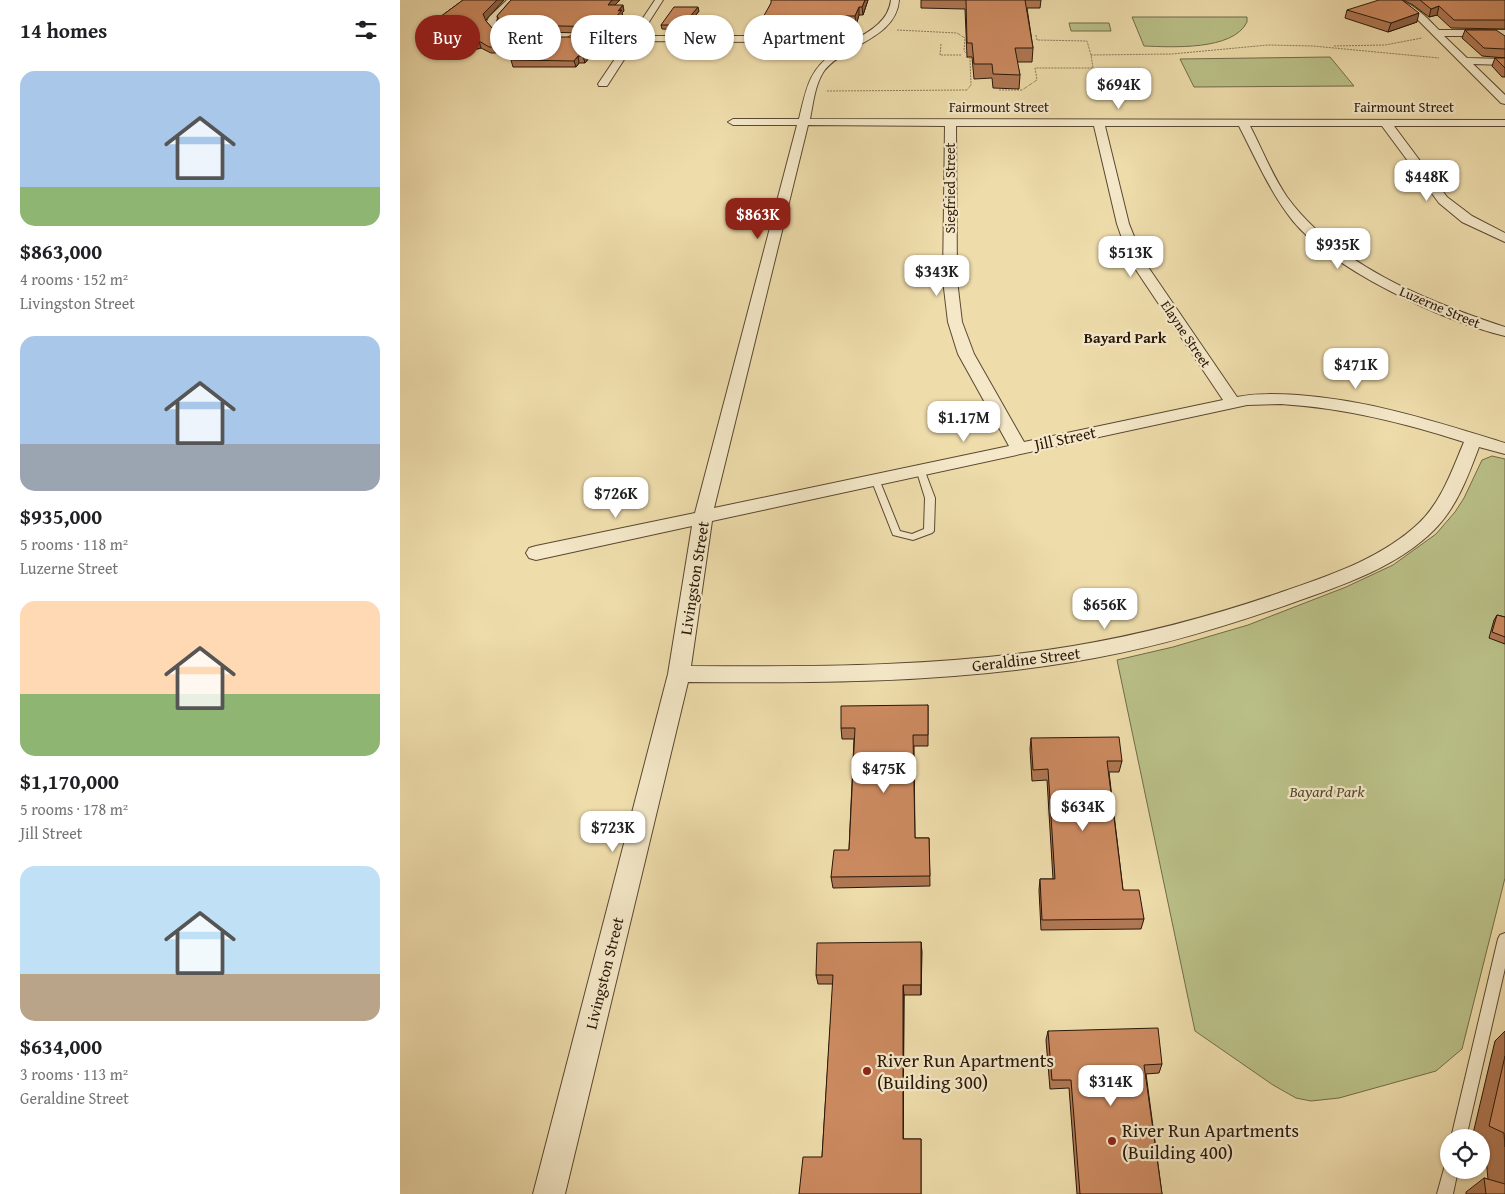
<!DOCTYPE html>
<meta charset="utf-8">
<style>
body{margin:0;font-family:"Gentium Book Plus",serif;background:#f2f2f2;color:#202124;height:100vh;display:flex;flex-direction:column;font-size:19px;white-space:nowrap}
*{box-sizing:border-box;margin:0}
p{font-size:16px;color:#757577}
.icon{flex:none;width:28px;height:28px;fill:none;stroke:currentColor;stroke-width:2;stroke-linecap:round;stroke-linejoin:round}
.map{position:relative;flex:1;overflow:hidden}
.drawer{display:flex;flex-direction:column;background:#fff;width:400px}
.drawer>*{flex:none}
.hud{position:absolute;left:15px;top:15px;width:475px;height:45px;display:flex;gap:10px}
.buttons{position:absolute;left:1040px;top:1129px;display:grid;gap:10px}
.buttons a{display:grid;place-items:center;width:50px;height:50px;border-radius:50%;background:#fff;box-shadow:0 1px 4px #0004;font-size:25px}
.price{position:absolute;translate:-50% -42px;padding:0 11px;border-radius:10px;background:#fff;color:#222;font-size:16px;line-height:32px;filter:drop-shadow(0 1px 2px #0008)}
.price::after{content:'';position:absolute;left:50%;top:30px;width:15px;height:11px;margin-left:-8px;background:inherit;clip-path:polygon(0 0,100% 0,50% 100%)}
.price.selected{background:#8f2418;color:#fff}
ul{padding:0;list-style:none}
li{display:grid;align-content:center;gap:10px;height:265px;padding:0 20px}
li span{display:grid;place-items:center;height:155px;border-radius:15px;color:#555}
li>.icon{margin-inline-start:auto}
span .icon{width:90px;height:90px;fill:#fffc;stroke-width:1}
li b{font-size:21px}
h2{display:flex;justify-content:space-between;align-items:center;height:60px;padding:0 20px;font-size:21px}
.tag{padding:0 18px;border-radius:22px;background:#fff;box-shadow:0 1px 4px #0004;font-size:18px;line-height:45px}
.tag.selected{background:#8f2418;color:#fff}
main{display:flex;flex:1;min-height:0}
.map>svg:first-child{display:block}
.green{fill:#bac088;stroke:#716b48}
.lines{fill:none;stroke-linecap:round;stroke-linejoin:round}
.service-casing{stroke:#5a4831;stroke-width:2}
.minor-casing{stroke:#5a4831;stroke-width:2}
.path{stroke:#281608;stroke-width:1;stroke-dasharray:0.5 1;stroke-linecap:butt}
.service{fill:#f4e8c8;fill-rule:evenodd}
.minor{fill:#f4e8c8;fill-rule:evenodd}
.wall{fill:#af7753;stroke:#281608}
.shaded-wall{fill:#8f6143;stroke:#281608}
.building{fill:#cc8a60;stroke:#281608}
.poi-dot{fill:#8f2418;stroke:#f4e8c8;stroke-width:2}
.labels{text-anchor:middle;stroke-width:4.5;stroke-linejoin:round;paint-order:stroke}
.far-street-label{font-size:14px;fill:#281608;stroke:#f4e8c8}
.far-neighbourhood-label{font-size:15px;font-weight:bold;fill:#281608;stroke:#f4e8c8}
.street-label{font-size:16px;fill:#281608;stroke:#f4e8c8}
.park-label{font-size:16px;font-style:italic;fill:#54492e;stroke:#f4e8c8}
.near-poi-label{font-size:19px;fill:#281608;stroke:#f4e8c8;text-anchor:start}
</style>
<main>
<section class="drawer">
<h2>14 homes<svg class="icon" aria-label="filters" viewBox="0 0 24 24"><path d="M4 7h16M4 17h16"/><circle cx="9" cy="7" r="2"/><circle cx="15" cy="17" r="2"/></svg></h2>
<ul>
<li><span style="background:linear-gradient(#a9c7e8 75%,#8fb573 0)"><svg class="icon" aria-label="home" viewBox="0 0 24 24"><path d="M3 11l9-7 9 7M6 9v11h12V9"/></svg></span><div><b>$863,000</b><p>4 rooms · 152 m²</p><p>Livingston Street</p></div></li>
<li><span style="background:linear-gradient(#a9c7e8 70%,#9aa5b1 0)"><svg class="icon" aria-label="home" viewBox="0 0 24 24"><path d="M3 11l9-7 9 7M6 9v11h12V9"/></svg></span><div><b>$935,000</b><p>5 rooms · 118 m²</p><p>Luzerne Street</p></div></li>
<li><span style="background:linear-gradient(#ffd9b3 60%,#8fb573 0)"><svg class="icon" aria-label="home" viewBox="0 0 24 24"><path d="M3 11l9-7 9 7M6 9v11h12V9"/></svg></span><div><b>$1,170,000</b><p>5 rooms · 178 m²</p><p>Jill Street</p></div></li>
<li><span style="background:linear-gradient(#bfe0f5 70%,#b9a48a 0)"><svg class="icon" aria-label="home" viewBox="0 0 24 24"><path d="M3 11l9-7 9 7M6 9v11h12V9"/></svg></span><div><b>$634,000</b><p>3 rooms · 113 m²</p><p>Geraldine Street</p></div></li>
</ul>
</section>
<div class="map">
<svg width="1105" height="1194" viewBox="0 0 1105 1194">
<rect width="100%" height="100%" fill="#eedcab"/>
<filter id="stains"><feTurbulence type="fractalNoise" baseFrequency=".004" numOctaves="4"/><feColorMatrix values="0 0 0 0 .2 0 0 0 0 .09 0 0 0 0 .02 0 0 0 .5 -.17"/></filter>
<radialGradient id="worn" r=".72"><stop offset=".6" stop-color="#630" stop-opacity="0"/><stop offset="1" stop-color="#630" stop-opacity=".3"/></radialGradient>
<!-- green -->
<g class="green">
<path d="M732 17H847V22C833 51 771 47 744 46Z"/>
<path d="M669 23H709L711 31H671Z"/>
<path d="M930 57 954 86 794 87 780 59Z"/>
<path d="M1092 456 1105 459V878L1062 1049 1036 1071 939 1098 911 1101 896 1098 873 1085 795 1031 717 660 773 647 848 625 946 587 993 565 1036 534 1055 512 1064 498 1082 460Z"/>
</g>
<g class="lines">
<defs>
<g id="service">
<path d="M520 466 524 469 535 498 534 531 532 533 513 540 493 535 471 479 475 476 479 479 500 531 512 534 524 529 525 498 516 469Z"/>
<path d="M1105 933V968L1066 1138H1051L1098 939 1100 935Z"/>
<path d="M1049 1163V1170H1058L1053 1194H1037L1045 1165Z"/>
</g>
<g id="minor">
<path d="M107 0H116L96 20V23L103 29 123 35V39L120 40 97 33 86 24 89 17Z"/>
<path d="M255 0H263L240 36H359L398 40 441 48C461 35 488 26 491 0H499C496 39 445 44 424 71 415 84 413 104 410 119L1105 120V126H994L1047 197 1072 216 1105 233V242L1062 222 1039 203 982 126H850C862 149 872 175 887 197 938 266 1026 301 1105 327V336C1043 321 934 271 893 221 870 192 856 159 839 126H705L729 224 744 261 837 397C857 393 878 394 898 395 969 400 1037 422 1105 443V454L1079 447C1068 476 1057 507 1034 530 997 567 943 585 895 602 822 628 748 650 672 662 545 683 416 683 288 682L165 1194H133L268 674 292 526 136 560 129 558 126 553 129 548 136 546 295 513 397 125H333L328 122 333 119H399C406 91 408 70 434 53L398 46 359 42 236 41 207 86H199L198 84 227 41H172L167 38 172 35 231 36ZM408 125 545 126 543 280 548 322 558 354 609 446 314 508ZM556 126H694L717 224 730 261 823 400 624 442 574 354 562 322 557 280ZM881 404C945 408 1004 423 1064 442 1052 470 1042 501 1019 523 981 559 928 576 879 593 812 616 744 634 673 646 547 667 418 667 291 666L312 521 847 405Z"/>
<path d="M992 0C1011 0 1026 17 1039 30H1105V36H1044L1067 58 1105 59V65L1073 64 1105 95V104L1101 103 1016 18Z"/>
</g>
</defs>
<!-- service casing -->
<use href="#service" class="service-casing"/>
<!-- minor casing -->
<use href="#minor" class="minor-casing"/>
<!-- path -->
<g class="path">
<path d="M497 30 557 33 565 38 564 51 566 53"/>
<path d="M636 35 637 40 687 41 691 55"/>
<path d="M541 44 540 55H562"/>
<path d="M934 46 985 45 1022 38"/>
<path d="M599 90H622L637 80 635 68H693L691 55 772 54 868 45 913 46 1039 58"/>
<path d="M427 91 567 90 571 85 570 58 566 57"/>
</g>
<!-- service -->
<use href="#service" class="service"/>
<!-- minor -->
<use href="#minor" class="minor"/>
</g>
<!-- wall -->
<g class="wall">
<path d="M63 0H104L85 20 92 28 110 34 201 43 185 63H179L176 67H113L111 60 118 53H91L81 48 77 49 70 46 45 29 44 25 42 23 40 17Z"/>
<path d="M111 0H220L215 5 224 11 222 13 223 17 209 34 115 31 102 26 98 22 97 16Z"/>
<path d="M468 0 463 15H459L456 25 425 24 362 29 371 3Z"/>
<path d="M521 0H641L640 8H627L633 48 632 62H617L620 75 619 89 593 88 592 78 574 79 572 57H567L565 9 521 8Z"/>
<path d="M1003 0H1105V29L1051 28 1037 15 1029 17 1013 5Z"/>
<path d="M947 10 1017 22 988 32 945 18Z"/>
<path d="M299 11 284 30 262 29 261 25Z"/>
<path d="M1065 30 1105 36V58L1082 56 1062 38Z"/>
<path d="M1095 58H1105V77H1102L1092 66Z"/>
<path d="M1097 615 1105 617V644L1089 638 1094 620Z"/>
<path d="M528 705V746H514L515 838H529L530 886 433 888 431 877 449 850 454 739H442L441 728Z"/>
<path d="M631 738 722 761 719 772H709L723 890 744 919 741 929 641 930 639 890 640 879H653L647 780 632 781 630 749Z"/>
<path d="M521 942V995H504L503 1139H521V1194H399L422 1157 433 984H418L416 975Z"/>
<path d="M648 1031 762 1064 759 1073 746 1074 762 1194H677L669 1088 650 1089 646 1040Z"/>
<path d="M1105 1031V1194H1066V1192L1084 1178 1088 1179 1085 1148 1081 1146V1138H1072L1095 1041Z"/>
</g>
<!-- shaded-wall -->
<g class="shaded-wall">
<path d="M97 0H104L85 21 83 14Z"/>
<path d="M212 0H220L209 11 208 5Z"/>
<path d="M465 0H468L463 15 462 7Z"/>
<path d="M223 5 224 11 222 13 223 17 209 34 207 27Z"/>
<path d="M1039 6 1037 15 1029 17 1031 9Z"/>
<path d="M298 7 299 11 284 30 283 25Z"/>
<path d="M459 7V15L456 25 455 16Z"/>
<path d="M1019 13 1017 22 988 32 991 23Z"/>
<path d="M424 16 425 24 362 29 361 21Z"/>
<path d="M199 37 201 43 185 63 183 56Z"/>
<path d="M79 41 81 48 77 49 75 42Z"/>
<path d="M178 56 179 63 176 67 174 61Z"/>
<path d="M521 942 522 952 521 995Z"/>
<path d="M503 985 504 995 503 1147Z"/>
</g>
<!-- building -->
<g class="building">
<path d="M63 0H97L83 14 86 21 92 28 110 34 142 37H199L183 56H178L174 61 111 60 124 46 89 47 79 41 75 42 68 39 43 23 48 22 40 17Z"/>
<path d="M111 0H212L208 5H223L218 11 222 10 207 27 114 25 100 20 97 16Z"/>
<path d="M371 0H465L462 7H459L455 16H424L361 21 371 3Z"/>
<path d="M566 0H625L633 48H615L620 75 593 74 592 64H574L572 43H567Z"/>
<path d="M979 0H1002L1019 13 991 23 947 10Z"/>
<path d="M1020 0H1105V20H1054L1039 6 1031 9Z"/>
<path d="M274 7H298L283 25H261Z"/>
<path d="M1065 30H1096L1105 36V49L1084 48Z"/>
<path d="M1095 58H1105V68Z"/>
<path d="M1097 615 1105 617V637L1092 632Z"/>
<path d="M528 705V735H513L515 838H529L530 876 431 877 434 850H449L455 728H441V706Z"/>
<path d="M719 737 722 761H707L723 890H739L744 919 642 920 640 879H655L648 769 633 770 631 738Z"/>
<path d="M521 942V985H503V1139H521V1194H399L403 1157H422L433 975H416L417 943Z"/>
<path d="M758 1028 762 1064 744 1065 762 1194H680L671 1080H652L648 1031Z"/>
<path d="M1105 1056V1147L1104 1133 1089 1126Z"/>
<path d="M1084 1178 1105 1184V1194H1086Z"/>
</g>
<!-- markers -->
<g class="poi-dot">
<circle cx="467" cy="1071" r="5"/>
<circle cx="712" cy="1141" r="5"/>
</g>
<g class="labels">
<!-- far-street labels -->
<g class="far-street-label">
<text x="599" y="112">Fairmount Street</text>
<text x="1004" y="112">Fairmount Street</text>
<text transform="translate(550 188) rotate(-90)" y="5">Siegfried Street</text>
<text transform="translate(1040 307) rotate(23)" y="5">Luzerne Street</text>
<text transform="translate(786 334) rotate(56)" y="5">Elayne Street</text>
</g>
<!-- far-neighbourhood labels -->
<g class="far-neighbourhood-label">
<text x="725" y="343">Bayard Park</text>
</g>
<!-- street labels -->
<g class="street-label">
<text transform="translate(665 438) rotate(-12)" y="6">Jill Street</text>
<text transform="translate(294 578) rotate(-81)" y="6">Livingston Street</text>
<text transform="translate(626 659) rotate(-7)" y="6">Geraldine Street</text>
<text transform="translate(204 973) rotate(-76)" y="6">Livingston Street</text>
</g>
<!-- park labels -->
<g class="park-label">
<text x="927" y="797">Bayard Park</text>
</g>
<!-- near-poi labels -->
<g class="near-poi-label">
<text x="477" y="1067">River Run Apartments<tspan x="477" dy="22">(Building 300)</tspan></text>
<text x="722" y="1137">River Run Apartments<tspan x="722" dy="22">(Building 400)</tspan></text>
</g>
</g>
<rect width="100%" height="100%" filter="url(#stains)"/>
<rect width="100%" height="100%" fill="url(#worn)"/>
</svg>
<div class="buttons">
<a><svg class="icon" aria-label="locate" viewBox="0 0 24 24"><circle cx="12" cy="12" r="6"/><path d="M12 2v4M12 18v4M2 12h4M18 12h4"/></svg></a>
</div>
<b class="price" style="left:719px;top:110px">$694K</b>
<b class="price" style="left:1027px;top:202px">$448K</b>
<b class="price selected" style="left:358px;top:240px">$863K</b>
<b class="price" style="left:938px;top:270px">$935K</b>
<b class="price" style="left:731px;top:278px">$513K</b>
<b class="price" style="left:537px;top:297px">$343K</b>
<b class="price" style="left:956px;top:390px">$471K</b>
<b class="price" style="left:564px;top:443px">$1.17M</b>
<b class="price" style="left:216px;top:519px">$726K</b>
<b class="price" style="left:705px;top:630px">$656K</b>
<b class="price" style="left:484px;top:794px">$475K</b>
<b class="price" style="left:683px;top:832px">$634K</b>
<b class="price" style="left:213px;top:853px">$723K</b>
<b class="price" style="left:711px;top:1107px">$314K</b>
<div class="hud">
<a class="tag selected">Buy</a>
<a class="tag">Rent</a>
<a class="tag">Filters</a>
<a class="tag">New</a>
<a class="tag">Apartment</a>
</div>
</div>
</main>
